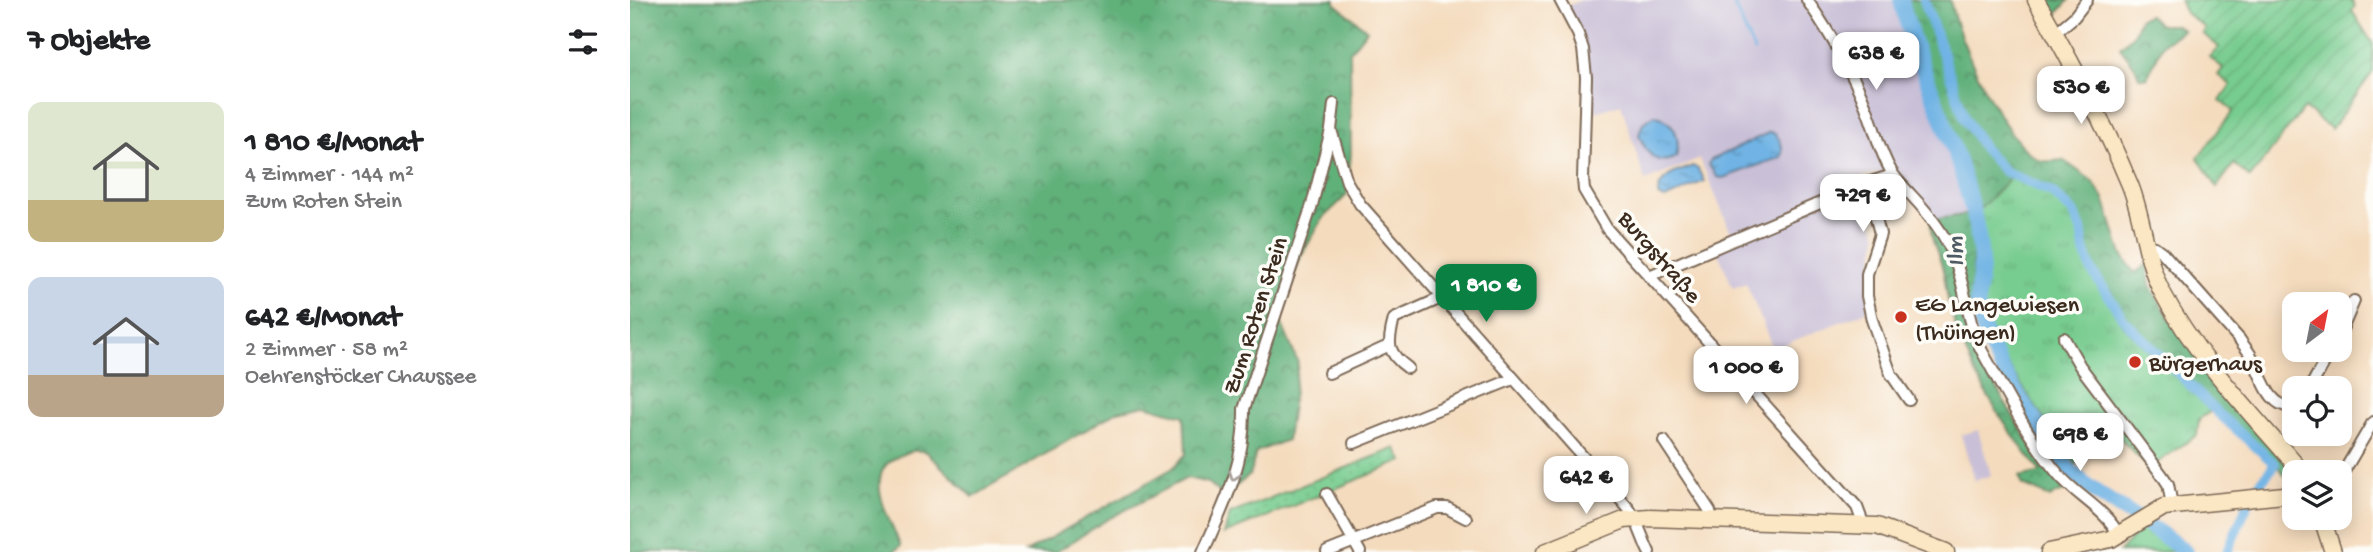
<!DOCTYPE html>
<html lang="de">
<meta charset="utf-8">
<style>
body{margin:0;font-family:"Gochi Hand",sans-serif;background:#f2f2f2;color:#202124;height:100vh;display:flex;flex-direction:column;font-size:26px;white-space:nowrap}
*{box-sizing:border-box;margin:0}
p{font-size:23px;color:#757577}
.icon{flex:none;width:38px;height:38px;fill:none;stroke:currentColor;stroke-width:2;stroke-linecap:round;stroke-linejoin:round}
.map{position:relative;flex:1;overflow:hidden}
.sheet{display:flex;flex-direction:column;background:#fff;width:630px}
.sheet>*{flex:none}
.needle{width:46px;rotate:32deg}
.fabs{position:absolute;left:1652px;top:292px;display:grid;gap:14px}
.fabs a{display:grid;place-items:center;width:70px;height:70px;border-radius:14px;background:#fff;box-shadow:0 4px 18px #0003;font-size:35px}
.price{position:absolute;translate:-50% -60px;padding:0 16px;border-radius:14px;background:#fff;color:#222;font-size:23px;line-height:46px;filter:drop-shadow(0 2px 4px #0008)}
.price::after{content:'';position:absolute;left:50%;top:42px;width:21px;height:16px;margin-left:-10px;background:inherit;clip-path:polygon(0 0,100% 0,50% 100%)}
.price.on{background:#0b8043;color:#fff}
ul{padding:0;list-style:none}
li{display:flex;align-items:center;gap:21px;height:175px;padding:0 28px}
li span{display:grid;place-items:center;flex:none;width:196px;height:140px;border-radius:14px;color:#555}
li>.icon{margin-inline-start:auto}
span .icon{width:84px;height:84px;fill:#fffc;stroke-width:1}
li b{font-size:30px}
h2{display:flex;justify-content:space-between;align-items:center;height:84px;padding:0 28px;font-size:30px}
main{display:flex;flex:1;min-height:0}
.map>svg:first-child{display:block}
.industrial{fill:#c9bfd7}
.grass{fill:url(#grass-dots);stroke:#597b56;stroke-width:2}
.forest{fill:url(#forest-crowns);stroke:#4e6d4c;stroke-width:2}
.park{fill:url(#park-tufts);stroke:#597b56;stroke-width:2}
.garden{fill:url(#garden-furrows);stroke:#597b56;stroke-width:2}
.pitch{fill:#77cc8f;stroke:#597b56;stroke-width:2}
.water{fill:url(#water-ripples);stroke:#556e81;stroke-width:2}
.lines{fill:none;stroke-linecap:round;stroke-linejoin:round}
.stream{stroke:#6fb3e4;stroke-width:2.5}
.canal{stroke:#6fb3e4;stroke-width:10}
.river{stroke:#6fb3e4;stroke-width:16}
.street-casing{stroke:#7c6856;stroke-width:14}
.secondary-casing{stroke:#7c6856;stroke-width:19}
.street{stroke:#fff;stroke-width:10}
.secondary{stroke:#fbe7c3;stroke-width:16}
.oneway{stroke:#a79f9a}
.poi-dot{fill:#c8321e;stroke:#fdfcf7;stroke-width:2.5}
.labels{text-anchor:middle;stroke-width:7;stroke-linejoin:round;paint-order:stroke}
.street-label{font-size:24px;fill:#3b2a1e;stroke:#fdfcf7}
.poi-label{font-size:24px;fill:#3b2a1e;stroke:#fdfcf7;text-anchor:start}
.water-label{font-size:26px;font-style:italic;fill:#4d5a63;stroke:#fdfcf7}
</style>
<main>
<section class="sheet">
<h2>7 Objekte<svg class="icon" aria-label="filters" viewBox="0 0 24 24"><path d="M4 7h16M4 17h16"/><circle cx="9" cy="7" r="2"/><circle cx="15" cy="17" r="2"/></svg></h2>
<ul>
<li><span style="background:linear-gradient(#dfe7d0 70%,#c2b280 0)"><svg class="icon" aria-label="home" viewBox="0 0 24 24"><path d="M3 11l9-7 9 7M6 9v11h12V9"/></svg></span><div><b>1 810 €/Monat</b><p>4 Zimmer · 144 m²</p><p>Zum Roten Stein</p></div></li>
<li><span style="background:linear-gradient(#c9d6e8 70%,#b9a48a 0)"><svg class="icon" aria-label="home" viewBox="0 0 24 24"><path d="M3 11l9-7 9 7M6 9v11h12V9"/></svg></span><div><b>642 €/Monat</b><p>2 Zimmer · 58 m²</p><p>Oehrenstöcker Chaussee</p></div></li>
</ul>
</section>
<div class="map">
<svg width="1743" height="552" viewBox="0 0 1743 552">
<defs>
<pattern id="grass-dots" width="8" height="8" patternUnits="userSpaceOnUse" patternTransform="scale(1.75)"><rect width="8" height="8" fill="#77cc8f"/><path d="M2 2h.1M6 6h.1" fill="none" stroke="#68af7b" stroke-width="1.8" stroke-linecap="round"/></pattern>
<pattern id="forest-crowns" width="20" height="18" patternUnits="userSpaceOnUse" patternTransform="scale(1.75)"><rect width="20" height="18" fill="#61b07a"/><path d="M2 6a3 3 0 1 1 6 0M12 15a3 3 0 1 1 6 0" fill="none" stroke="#518f63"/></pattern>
<pattern id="park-tufts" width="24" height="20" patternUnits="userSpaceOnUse" patternTransform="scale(1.75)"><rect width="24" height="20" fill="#77cc8f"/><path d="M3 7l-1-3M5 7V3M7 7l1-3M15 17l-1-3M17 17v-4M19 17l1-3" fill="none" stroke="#68af7b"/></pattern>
<pattern id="garden-furrows" width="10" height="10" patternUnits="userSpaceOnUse" patternTransform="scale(1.75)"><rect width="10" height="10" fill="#77cc8f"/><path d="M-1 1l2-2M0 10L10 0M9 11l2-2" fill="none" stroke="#68af7b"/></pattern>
<pattern id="water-ripples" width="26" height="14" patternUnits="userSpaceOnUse" patternTransform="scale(1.75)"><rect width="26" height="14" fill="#6fb3e4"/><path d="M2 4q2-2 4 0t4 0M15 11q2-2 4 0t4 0" fill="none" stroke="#5c92b8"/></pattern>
</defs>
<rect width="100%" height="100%" fill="#fdfcf7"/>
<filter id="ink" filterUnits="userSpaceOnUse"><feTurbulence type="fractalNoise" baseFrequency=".0143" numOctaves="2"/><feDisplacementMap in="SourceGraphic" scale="14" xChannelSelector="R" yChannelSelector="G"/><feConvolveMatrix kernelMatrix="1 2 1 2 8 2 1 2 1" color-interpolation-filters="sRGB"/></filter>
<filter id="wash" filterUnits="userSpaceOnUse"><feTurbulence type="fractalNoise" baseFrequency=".00686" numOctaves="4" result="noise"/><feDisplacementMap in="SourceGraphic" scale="28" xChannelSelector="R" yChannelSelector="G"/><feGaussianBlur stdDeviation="1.57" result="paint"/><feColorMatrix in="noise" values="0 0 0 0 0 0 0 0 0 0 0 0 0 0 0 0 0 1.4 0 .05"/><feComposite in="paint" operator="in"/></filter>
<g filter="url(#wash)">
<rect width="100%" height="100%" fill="#f4dbbd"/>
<!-- industrial -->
<g class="industrial">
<path d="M950 0H1276L1318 124 1339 214 1301 220 1265 170 1232 176 1234 192 1247 235 1237 311 1143 349 1116 283 1103 288 1084 243 1102 235 1070 159 1015 181 991 104 959 114V80L938 6Z"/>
<path d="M1348 430 1361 475 1345 481 1331 435Z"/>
</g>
<!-- grass -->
<path class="grass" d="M766 448 773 461 594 534 600 514Z"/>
<!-- forest -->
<g class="forest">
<path d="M0 0H705V3L737 30 720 51 721 153 717 195 693 218 671 256 649 317 668 363 657 440 626 452 620 475 594 496 578 483 557 478 478 519 426 552H396L543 468 556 454 554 416 515 405 488 411 343 497 296 452C284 449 276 452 265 458 232 475 261 523 271 546L263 552H0Z"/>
<path d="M1276 0H1320C1327 39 1373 138 1407 159 1414 163 1425 161 1433 160L1461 180 1474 198 1492 255 1505 273 1517 264 1520 286 1544 326 1588 387 1661 469 1662 483 1635 452 1630 453C1596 424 1563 394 1531 362 1519 350 1504 338 1493 324 1480 309 1467 287 1459 269 1442 229 1454 216 1411 189L1345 214 1342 301 1329 313C1356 372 1393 441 1436 490L1420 497 1393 485 1389 477 1411 472C1371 424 1338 369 1320 309 1316 295 1316 280 1312 266 1307 249 1299 238 1301 220L1339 214 1318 124Z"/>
<path d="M1416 0H1439L1424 17Z"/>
<path d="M1519 15 1530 25H1545L1553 30 1533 44 1517 78 1509 77 1505 67 1490 47 1503 35 1510 18Z"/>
</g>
<!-- park -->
<g class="park">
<path d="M1381 177 1411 189 1428 200 1441 214 1448 230 1451 250 1460 272 1492 324 1581 411 1569 419 1567 435 1524 465 1515 464 1483 431 1446 464 1423 433 1368 350 1342 301 1345 214Z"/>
<path d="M1515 527 1533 537 1550 552H1489L1506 534Z"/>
</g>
<!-- garden -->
<path class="garden" d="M1550 0H1721L1725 6 1722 11 1743 44V72L1701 129 1674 108 1620 178 1604 164 1587 187 1568 158 1603 111 1590 101 1601 85 1588 75 1593 68 1579 57 1589 47 1572 33 1575 28 1556 13Z"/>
<!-- pitch -->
<path class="pitch" d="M1453 418 1465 435 1449 447 1437 428Z"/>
<!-- water -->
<g class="water">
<path d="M1025 115C1045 122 1051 137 1046 157 1026 168 1016 152 1009 135L1013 123Z"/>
<path d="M1140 132C1149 134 1155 148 1151 157L1093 178 1087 177 1078 164 1081 160Z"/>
<path d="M1063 166 1068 169 1074 181 1035 199 1028 196C1027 177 1048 171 1063 166Z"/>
</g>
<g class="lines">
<!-- stream -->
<path class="stream" d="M1102 0 1124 51"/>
<!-- canal -->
<path class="canal" d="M1294 0 1335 119 1354 149 1374 171 1421 192 1443 212 1451 229 1454 249 1462 271 1495 321 1588 413 1645 464 1623 492 1597 552"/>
<!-- river -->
<path class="river" d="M1271 0C1286 62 1316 119 1334 180 1342 207 1350 236 1351 264 1351 279 1345 296 1348 311 1358 360 1409 425 1437 468 1472 503 1518 520 1555 552"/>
</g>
</g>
<g filter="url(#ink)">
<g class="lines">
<defs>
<g id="street">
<path d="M930 0 948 34 953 49 956 77 953 179 954 190 977 229 1227 507 1234 526"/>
<path d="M1177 0C1199 32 1222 71 1236 107 1246 131 1248 148 1261 171 1266 180 1275 188 1282 196 1298 213 1312 230 1322 252 1336 284 1336 322 1353 353 1375 392 1400 441 1429 475 1448 497 1475 509 1489 535"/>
<path d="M1425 33 1444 17 1457 0"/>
<path d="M701 130 717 182 730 204 999 509C1008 521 1012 538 1019 552"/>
<path d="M1237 183 1250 234 1237 274V296L1242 320 1261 374 1279 400"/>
<path d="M1517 245 1525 247 1533 253 1610 340C1613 345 1617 349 1620 354 1631 371 1638 411 1664 406"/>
<path d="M1019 276 1237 183 1263 175"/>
<path d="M1710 334 1724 301"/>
<path d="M1434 338 1450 366 1532 475 1538 484 1542 505"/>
<path d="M778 368C757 353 757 344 764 319L811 298"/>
<path d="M699 373 758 346"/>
<path d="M1680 388 1701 350"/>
<path d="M1034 441 1080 511 1082 522"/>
<path d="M724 443 883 379"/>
<path d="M1710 478 1743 422"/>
<path d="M697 494 730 552"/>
<path d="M573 552C595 503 615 464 614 409L682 205 701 130 704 104"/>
<path d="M697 552 807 508H817L836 518"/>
</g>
<g id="secondary">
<path d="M1406 0C1440 60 1474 122 1500 185 1514 220 1515 259 1532 292 1568 360 1622 414 1672 472"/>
<path d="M1692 518 1703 552"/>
<path d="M915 552 994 520 1020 518 1247 526 1316 552"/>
<path d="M1419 552 1481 539 1534 507 1664 494"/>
</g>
</defs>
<!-- street casing -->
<use href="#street" class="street-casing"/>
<!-- secondary casing -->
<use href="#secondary" class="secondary-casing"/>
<!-- street -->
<use href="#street" class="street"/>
<!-- secondary -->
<use href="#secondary" class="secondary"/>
</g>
<!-- one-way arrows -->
<defs><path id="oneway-chevron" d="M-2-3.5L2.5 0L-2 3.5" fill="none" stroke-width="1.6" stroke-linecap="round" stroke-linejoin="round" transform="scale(1.75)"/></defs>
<use class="oneway" href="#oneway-chevron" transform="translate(604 476) rotate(109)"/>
</g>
<!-- markers -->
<g class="poi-dot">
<circle cx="1271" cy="317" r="7"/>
<circle cx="1505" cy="362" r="7"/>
</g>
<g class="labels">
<!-- street labels -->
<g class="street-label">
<text transform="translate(1031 256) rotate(49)" y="8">Burgstraße</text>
<text transform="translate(624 315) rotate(-72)" y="8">Zum Roten Stein</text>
</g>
<!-- poi labels -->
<g class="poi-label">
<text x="1285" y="311">EG Langewiesen<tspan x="1285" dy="28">(Thüingen)</tspan></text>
<text x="1519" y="370">Bürgerhaus</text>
</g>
<!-- water labels -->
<g class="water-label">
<text transform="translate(1323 252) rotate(-95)" y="9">Ilm</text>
</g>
</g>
</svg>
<div class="fabs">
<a><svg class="needle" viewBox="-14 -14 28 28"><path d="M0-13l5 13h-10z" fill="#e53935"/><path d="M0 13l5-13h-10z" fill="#757577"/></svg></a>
<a><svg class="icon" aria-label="locate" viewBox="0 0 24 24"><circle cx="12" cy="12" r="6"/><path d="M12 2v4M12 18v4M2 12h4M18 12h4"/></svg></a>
<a><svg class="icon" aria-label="layers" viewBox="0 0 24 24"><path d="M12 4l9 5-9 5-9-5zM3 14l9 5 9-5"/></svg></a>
</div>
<b class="price" style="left:1246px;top:92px">638 €</b>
<b class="price" style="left:1451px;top:126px">530 €</b>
<b class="price" style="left:1233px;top:234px">729 €</b>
<b class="price on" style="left:856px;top:324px">1 810 €</b>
<b class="price" style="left:1116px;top:406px">1 000 €</b>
<b class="price" style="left:1450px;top:473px">698 €</b>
<b class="price" style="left:956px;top:516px">642 €</b>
</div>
</main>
